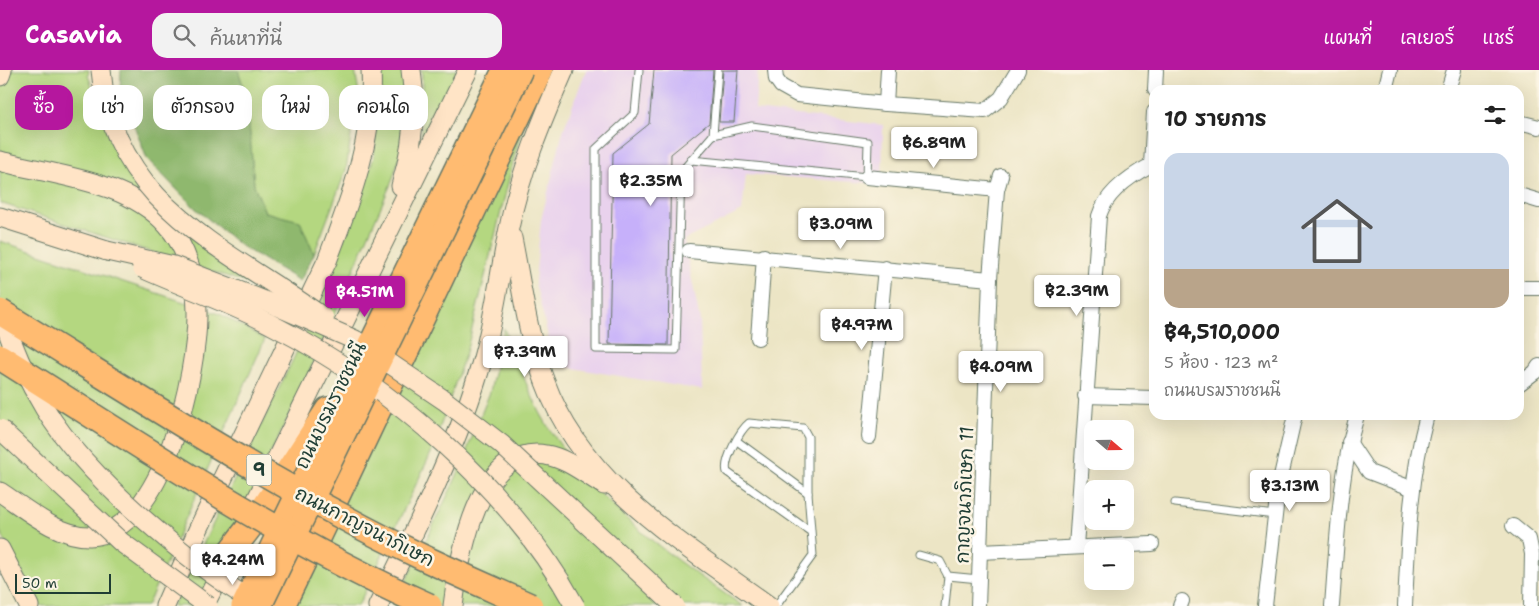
<!DOCTYPE html>
<html lang="th">
<meta charset="utf-8">
<style>
body{margin:0;font-family:"Shantell Sans","Playpen Sans Thai",sans-serif;background:#f2f2f2;color:#222;height:100vh;display:flex;flex-direction:column;font-size:19px;white-space:nowrap}
*{box-sizing:border-box;margin:0}
p{font-size:16px;color:#767676}
.icon{flex:none;width:28px;height:28px;fill:none;stroke:currentColor;stroke-width:2;stroke-linecap:round;stroke-linejoin:round}
.map{position:relative;flex:1;overflow:hidden}
.drawer{position:absolute;left:1149px;top:15px;width:375px;height:335px;display:flex;flex-direction:column;background:#fff;border-radius:15px;box-shadow:0 5px 20px #0002}
.drawer>*{flex:none}
.guide{position:absolute;left:15px;top:15px;width:475px;height:45px;display:flex;gap:10px}
.needle{width:32px;rotate:110deg}
.controls{position:absolute;left:1084px;top:350px;display:grid;gap:10px}
.controls a{display:grid;place-items:center;width:50px;height:50px;border-radius:10px;background:#fff;box-shadow:0 5px 20px #0002;font-size:25px}
.scale{position:absolute;left:15px;bottom:12px;width:96px;box-sizing:border-box;padding-left:5px;border:2px solid #1f3d34;border-top:0;font-size:14px;line-height:18px;white-space:nowrap;color:#1f3d34;-webkit-text-stroke:4px #fcf5e5;paint-order:stroke}
.price{position:absolute;translate:-50% -42px;padding:0 11px;border-radius:5px;background:#fff;color:#222;font-size:16px;line-height:32px;filter:drop-shadow(0 1px 2px #0008)}
.price::after{content:'';position:absolute;left:50%;top:30px;width:15px;height:11px;margin-left:-8px;background:inherit;clip-path:polygon(0 0,100% 0,50% 100%)}
.price.selected{background:#b5179e;color:#fff}
ul{padding:0;list-style:none}
li{display:grid;align-content:center;gap:10px;height:265px;padding:0 15px}
li span{display:grid;place-items:center;height:155px;border-radius:15px;color:#555}
li>.icon{margin-inline-start:auto}
span .icon{width:90px;height:90px;fill:#fffc;stroke-width:1}
li b{font-size:21px}
h2{display:flex;justify-content:space-between;align-items:center;height:60px;padding:0 15px;font-size:21px}
.chip{padding:0 18px;border-radius:15px;background:#fff;box-shadow:0 5px 20px #0002;font-size:18px;line-height:45px}
.chip.selected{background:#b5179e;color:#fff}
header{display:flex;align-items:center;gap:30px;box-sizing:border-box;height:70px;padding:0 25px;background:#b5179e;color:#fff}
header strong{font-size:24px}
nav{display:flex;gap:28px;margin-inline-start:auto;font-size:18px}
.search{width:350px;height:45px;background:#f2f2f2;display:flex;align-items:center;gap:12px;box-sizing:border-box;padding:0 18px;border-radius:15px;color:#767676;font-size:19px}
.map>svg:first-child{display:block}
.built{fill:#e9d2ed}
.green{fill:#b4d780;stroke:#6a8a5a}
.forest{fill:#8fb86e;stroke:#577a51}
.building{fill:#c6b0fa}
.lines{fill:none;stroke-linecap:round;stroke-linejoin:round}
.lane-casing{stroke:#677867;stroke-width:9}
.street-casing{stroke:#677867;stroke-width:16}
.secondary-casing{stroke:#677867;stroke-width:21}
.primary-casing{stroke:#677867;stroke-width:24}
.highway-casing{stroke:#677867;stroke-width:28}
.lane{stroke:#fff;stroke-width:7}
.street{stroke:#fff;stroke-width:14}
.secondary{stroke:#ffe4c6;stroke-width:19}
.primary{stroke:#ffbb71;stroke-width:21}
.highway{stroke:#ffbb71;stroke-width:25}
.secondary-bridge-casing{stroke:#677867;stroke-width:21;stroke-linecap:butt}
.primary-bridge-casing{stroke:#677867;stroke-width:24;stroke-linecap:butt}
.highway-bridge-casing{stroke:#677867;stroke-width:28;stroke-linecap:butt}
.secondary-bridge{stroke:#ffe4c6;stroke-width:19}
.primary-bridge{stroke:#ffbb71;stroke-width:21}
.highway-bridge{stroke:#ffbb71;stroke-width:25}
.labels{text-anchor:middle;stroke-width:5;stroke-linejoin:round;paint-order:stroke}
.shield{fill:#fcf5e5;stroke:#617469;stroke-width:1}
.shield-label{font-size:18px;font-weight:bold;fill:#1f3d34}
.street-label{font-size:19px;fill:#1f3d34;stroke:#fcf5e5}
</style>
<header>
<strong>Casavia</strong>
<div class="search"><svg class="icon" aria-label="search" viewBox="0 0 24 24"><circle cx="10" cy="10" r="6"/><path d="M15 15l6 6"/></svg>ค้นหาที่นี่</div>
<nav><a>แผนที่</a><a>เลเยอร์</a><a>แชร์</a></nav>
</header>
<div class="map">
<svg width="1539" height="536" viewBox="0 0 1539 536">
<rect width="100%" height="100%" fill="#fcf5e5"/>
<filter id="ink" filterUnits="userSpaceOnUse"><feTurbulence type="fractalNoise" baseFrequency=".02" numOctaves="2"/><feDisplacementMap in="SourceGraphic" scale="10" xChannelSelector="R" yChannelSelector="G"/><feConvolveMatrix kernelMatrix="1 2 1 2 8 2 1 2 1" color-interpolation-filters="sRGB"/></filter>
<filter id="wash" filterUnits="userSpaceOnUse"><feTurbulence type="fractalNoise" baseFrequency=".0096" numOctaves="4" result="noise"/><feDisplacementMap in="SourceGraphic" scale="20" xChannelSelector="R" yChannelSelector="G"/><feGaussianBlur stdDeviation="1.12" result="paint"/><feColorMatrix in="noise" values="0 0 0 0 0 0 0 0 0 0 0 0 0 0 0 0 0 1.4 0 .05"/><feComposite in="paint" operator="in"/></filter>
<g filter="url(#wash)">
<rect width="100%" height="100%" fill="#ece5c5"/>
<!-- built -->
<path class="built" d="M586 0H758L755 40 883 55 882 114 746 104 742 141 684 170 700 251 702 320 555 295 535 212 541 150 563 61Z"/>
<!-- green -->
<g class="green">
<path d="M0 0H89L88 5 112 74 139 121 263 218 0 133Z"/>
<path d="M238 0H355L358 18 346 100 314 184 300 152 265 142 254 115 247 28Z"/>
<path d="M380 0H405L407 62 392 111 304 314 197 536H173L321 232 374 87Z"/>
<path d="M421 0H457L422 74V4Z"/>
<path d="M525 44 467 279 431 383 358 536H285Z"/>
<path d="M0 171 220 244 265 269 147 536H40L0 461Z"/>
<path d="M504 258C519 295 533 336 556 369 604 440 673 489 743 536H394L456 408 490 322Z"/>
</g>
<!-- forest -->
<path class="forest" d="M121 0H238L247 28 254 115 265 142 300 151 314 184 300 211 241 176 195 138 147 89 120 19Z"/>
<g id="blocks">
<!-- building -->
<g class="building">
<path d="M654 0H713L709 53 671 84 668 275 609 274 613 83 649 54Z"/>
<path d="M723 0H738L734 52H719Z"/>
</g>
</g>
</g>
<g filter="url(#ink)">
<use href="#blocks" fill-opacity="0" stroke="#677867" stroke-width="1"/>
<g class="lines">
<defs>
<g id="lane">
<path d="M639 0 635 43 596 79V279L676 280 681 102 713 65 718 0"/>
<path d="M691 90 867 107 868 72 752 56 713 65"/>
<path d="M737 371 808 423"/>
<path d="M1175 433 1275 445"/>
<path d="M919 485 940 491 948 506 979 509"/>
<path d="M776 536 813 485 808 423V367L803 358 749 353C740 360 723 391 727 402L811 462"/>
<path d="M945 536 948 506"/>
</g>
<g id="street">
<path d="M775 0 776 9 781 16 797 25 886 34 985 41 1001 28 1018 0"/>
<path d="M1155 20 1156 0"/>
<path d="M1385 20 1390 0"/>
<path d="M1448 20 1454 0"/>
<path d="M886 34 888 0"/>
<path d="M1519 52 1539 57"/>
<path d="M867 107 997 120"/>
<path d="M1519 125 1539 131"/>
<path d="M689 181 990 209"/>
<path d="M1519 218H1539"/>
<path d="M758 268 764 186"/>
<path d="M1519 314 1535 302 1539 296"/>
<path d="M1085 326 1154 328"/>
<path d="M869 367 885 198"/>
<path d="M1349 372 1369 402 1411 418"/>
<path d="M1513 456 1529 469 1532 484 1531 536"/>
<path d="M1076 477 1099 146C1106 123 1130 106 1151 95L1154 42"/>
<path d="M980 482 1152 474"/>
<path d="M978 536 990 209 997 120 1001 106"/>
<path d="M1180 536 1182 531"/>
<path d="M1265 536 1278 419 1295 345"/>
<path d="M1332 536C1337 472 1339 407 1357 345"/>
<path d="M1405 536C1408 471 1410 408 1427 345"/>
</g>
<g id="secondary">
<path d="M0 6 2 0"/>
<path d="M0 91C55 106 127 110 167 155 187 177 197 213 197 242 198 300 164 463 90 466 58 467 26 439 0 422"/>
<path d="M401 116C413 77 417 40 411 0"/>
<path d="M0 147 107 181"/>
<path d="M512 168C522 217 527 265 545 312 583 416 684 474 769 536"/>
<path d="M251 441 468 0"/>
<path d="M0 479 29 536"/>
<path d="M165 536 198 460 327 191C350 131 375 66 371 0"/>
<path d="M204 536 237 470"/>
<path d="M378 536C418 455 458 375 483 288 495 245 500 201 509 158 520 103 542 51 564 0"/>
<path d="M453 536C459 489 478 373 546 385 566 388 587 405 604 415"/>
</g>
<path id="primary" d="M284 536 315 472"/>
<g id="highway">
<path d="M315 472 540 0"/>
<path d="M231 481 264 438 328 340"/>
</g>
</defs>
<!-- lane casing -->
<use href="#lane" class="lane-casing"/>
<!-- street casing -->
<use href="#street" class="street-casing"/>
<!-- secondary casing -->
<use href="#secondary" class="secondary-casing"/>
<!-- primary casing -->
<use href="#primary" class="primary-casing"/>
<!-- highway casing -->
<use href="#highway" class="highway-casing"/>
<!-- lane -->
<use href="#lane" class="lane"/>
<!-- street -->
<use href="#street" class="street"/>
<!-- secondary -->
<use href="#secondary" class="secondary"/>
<!-- primary -->
<use href="#primary" class="primary"/>
<!-- highway -->
<use href="#highway" class="highway"/>
<defs>
<g id="secondary-bridge">
<path d="M101 0C112 136 229 179 324 248"/>
<path d="M107 181 174 196 270 233 355 270 444 330 501 374 675 536"/>
<path d="M142 198C186 218 231 233 274 256 393 317 510 418 575 536"/>
<path d="M0 239C11 274 26 308 45 339 87 408 190 494 259 535"/>
<path d="M0 359 121 472 208 536"/>
</g>
<g id="primary-bridge">
<path d="M242 536 503 0"/>
<path d="M261 536 522 0"/>
</g>
<g id="highway-bridge">
<path d="M0 242C114 312 227 385 345 448 405 481 468 508 530 536"/>
<path d="M0 287C140 375 278 469 429 536"/>
</g>
</defs>
<!-- secondary-bridge casing -->
<use href="#secondary-bridge" class="secondary-bridge-casing"/>
<!-- primary-bridge casing -->
<use href="#primary-bridge" class="primary-bridge-casing"/>
<!-- highway-bridge casing -->
<use href="#highway-bridge" class="highway-bridge-casing"/>
<!-- secondary-bridge -->
<use href="#secondary-bridge" class="secondary-bridge"/>
<!-- primary-bridge -->
<use href="#primary-bridge" class="primary-bridge"/>
<!-- highway-bridge -->
<use href="#highway-bridge" class="highway-bridge"/>
</g>
</g>
<g class="labels">
<!-- shield labels -->
<rect class="shield" x="246.5" y="384.5" width="25" height="31" rx="4"/>
<g class="shield-label">
<text x="259" y="406">9</text>
</g>
<!-- street labels -->
<g class="street-label">
<text transform="translate(330 335) rotate(-64)" y="7">ถนนบรมราชชนนี</text>
<text transform="translate(964 425) rotate(-88)" y="7">กาญจนาภิเษก 11</text>
<text transform="translate(365 456) rotate(27)" y="7">ถนนกาญจนาภิเษก</text>
</g>
</g>
</svg>
<div class="controls">
<a><svg class="needle" viewBox="-14 -14 28 28"><path d="M0-13l5 13h-10z" fill="#e53935"/><path d="M0 13l5-13h-10z" fill="#767676"/></svg></a>
<a>+</a>
<a>−</a>
</div>
<div class="scale">50 m</div>
<b class="price" style="left:934px;top:99px">฿6.89M</b>
<b class="price" style="left:651px;top:137px">฿2.35M</b>
<b class="price" style="left:841px;top:180px">฿3.09M</b>
<b class="price" style="left:1077px;top:247px">฿2.39M</b>
<b class="price selected" style="left:365px;top:248px">฿4.51M</b>
<b class="price" style="left:862px;top:281px">฿4.97M</b>
<b class="price" style="left:525px;top:308px">฿7.39M</b>
<b class="price" style="left:1001px;top:323px">฿4.09M</b>
<b class="price" style="left:1290px;top:442px">฿3.13M</b>
<b class="price" style="left:233px;top:516px">฿4.24M</b>
<div class="guide">
<a class="chip selected">ซื้อ</a>
<a class="chip">เช่า</a>
<a class="chip">ตัวกรอง</a>
<a class="chip">ใหม่</a>
<a class="chip">คอนโด</a>
</div>
<section class="drawer">
<h2>10 รายการ<svg class="icon" aria-label="filters" viewBox="0 0 24 24"><path d="M4 7h16M4 17h16"/><circle cx="9" cy="7" r="2"/><circle cx="15" cy="17" r="2"/></svg></h2>
<ul>
<li><span style="background:linear-gradient(#c9d6e8 75%,#b9a48a 0)"><svg class="icon" aria-label="home" viewBox="0 0 24 24"><path d="M3 11l9-7 9 7M6 9v11h12V9"/></svg></span><div><b>฿4,510,000</b><p>5 ห้อง · 123 m²</p><p>ถนนบรมราชชนนี</p></div></li>
</ul>
</section>
</div>
